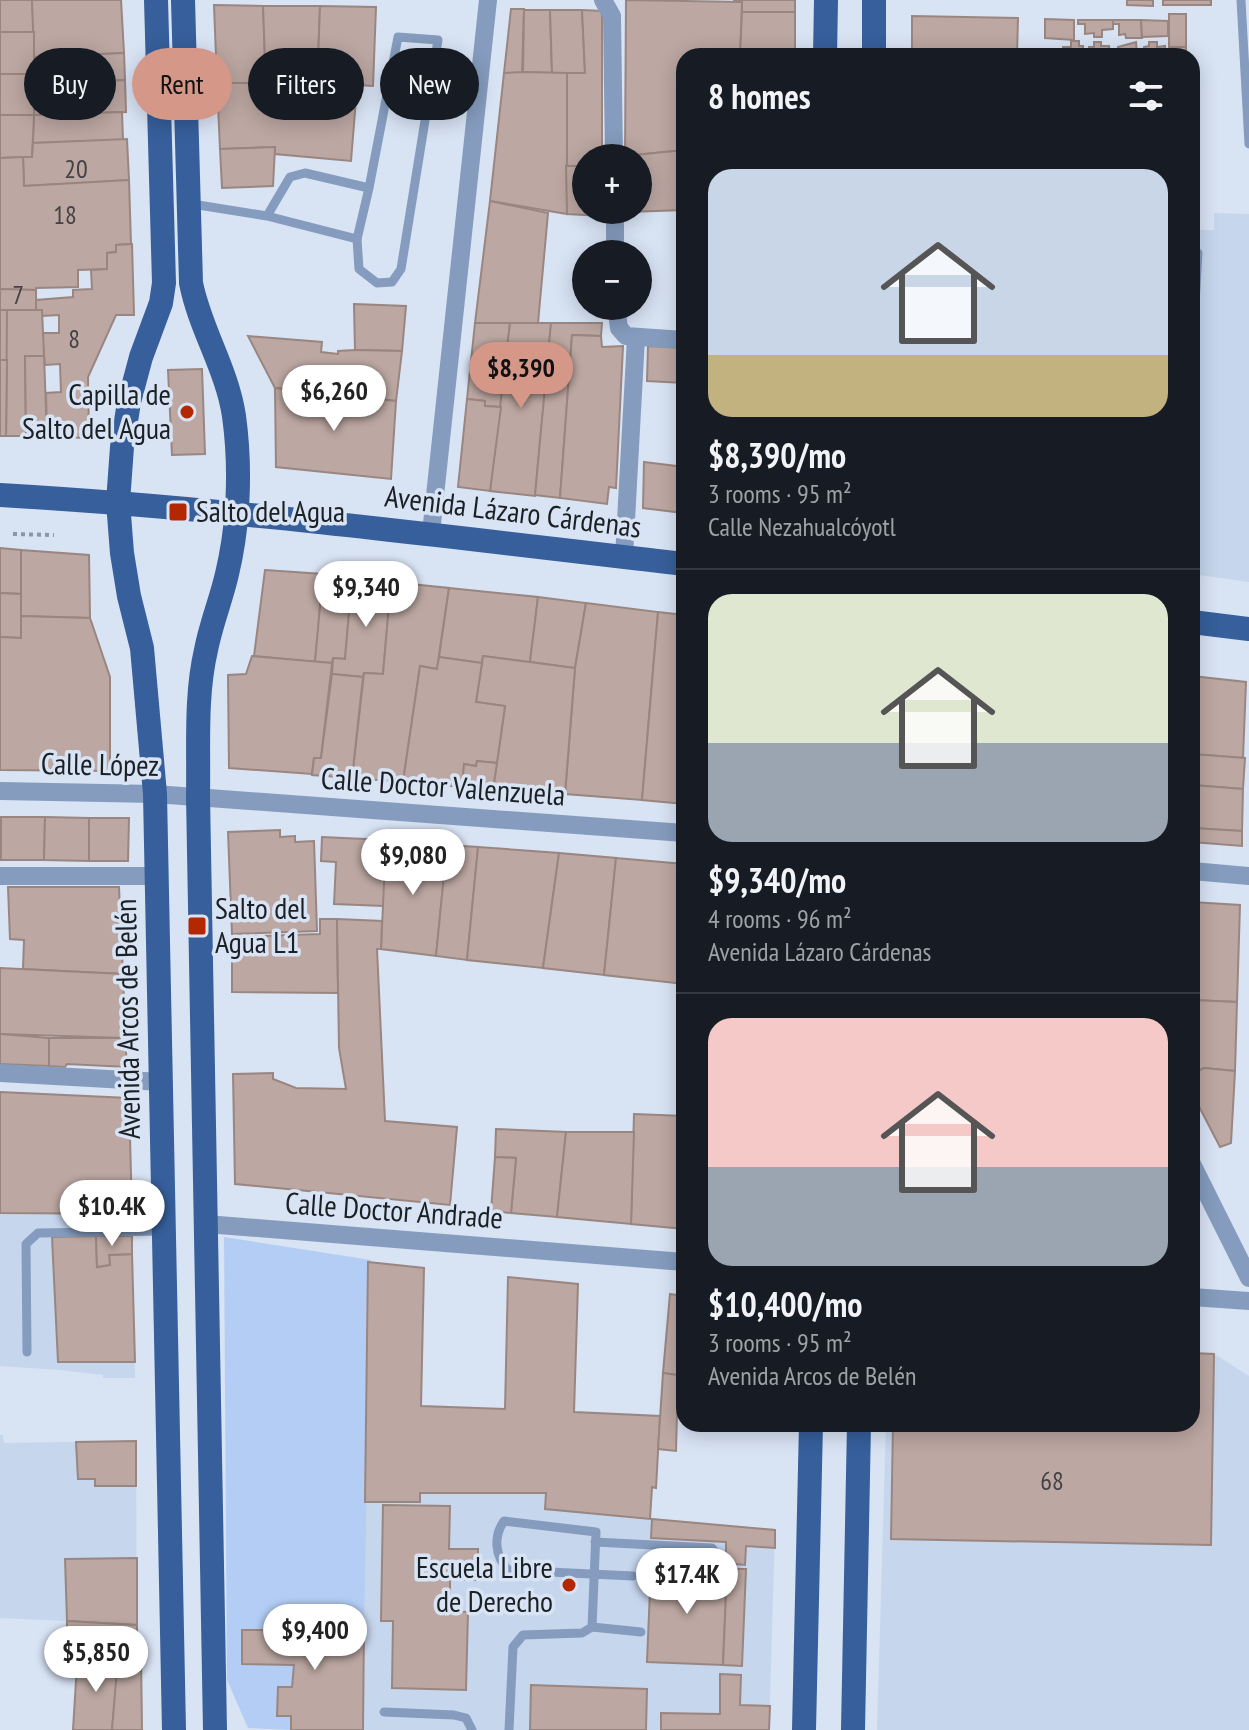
<!DOCTYPE html>
<meta charset="utf-8">
<style>
body{margin:0;font-family:"PT Sans Narrow",sans-serif;background:#20242c;color:#f1f3f6;height:100vh;display:flex;flex-direction:column;font-size:30px;white-space:nowrap}
*{box-sizing:border-box;margin:0}
p{font-size:26px;color:#9ea1a6}
.icon{flex:none;width:44px;height:44px;fill:none;stroke:currentColor;stroke-width:2;stroke-linecap:round;stroke-linejoin:round}
.map{position:relative;flex:1;overflow:hidden}
.sheet{position:absolute;left:676px;top:48px;width:524px;height:1384px;display:flex;flex-direction:column;background:#171b24;border-radius:24px;box-shadow:0 4px 20px #0003}
.sheet>*{flex:none}
.banner{position:absolute;left:24px;top:48px;width:532px;height:72px;display:flex;gap:16px}
.buttons{position:absolute;left:572px;top:144px;display:grid;gap:16px}
.buttons a{display:grid;place-items:center;width:80px;height:80px;border-radius:50%;background:#171b24;box-shadow:0 4px 20px #0003;font-size:40px}
.price{position:absolute;translate:-50% -68px;padding:0 18px;border-radius:28px;background:#fff;color:#222;font-size:26px;line-height:52px;filter:drop-shadow(0 2px 4px #0008)}
.price::after{content:'';position:absolute;left:50%;top:48px;width:24px;height:18px;margin-left:-12px;background:inherit;clip-path:polygon(0 0,100% 0,50% 100%)}
.price.on{background:#d59788;color:#111}
ul{padding:0;list-style:none}
li{display:grid;align-content:center;gap:16px;height:424px;padding:0 32px}
li+li{border-top:2px solid #363941}
li span{display:grid;place-items:center;height:248px;border-radius:24px;color:#555}
li>.icon{margin-inline-start:auto}
span .icon{width:144px;height:144px;fill:#fffc;stroke-width:1}
li b{font-size:34px}
h2{display:flex;justify-content:space-between;align-items:center;height:96px;padding:0 32px;font-size:34px}
.tag{padding:0 28px;border-radius:36px;background:#171b24;box-shadow:0 4px 20px #0003;font-size:28px;line-height:72px}
.tag.on{background:#d59788;color:#111}
.map>svg:first-child{display:block}
.built{fill:#c6d6ed}
.green{fill:#b3cdf4}
.building{fill:#bca7a2;stroke:#9a8681;stroke-width:2}
.lines{fill:none;stroke-linecap:round;stroke-linejoin:round}
.path{stroke:#8d96a2;stroke-width:4;stroke-dasharray:4 4;stroke-linecap:butt}
.lane{stroke:#859cbe;stroke-width:9}
.street{stroke:#859cbe;stroke-width:18}
.primary{stroke:#365f9b;stroke-width:24}
.poi-dot{fill:#b32701;stroke:#d8e3f4;stroke-width:3}
.labels{text-anchor:middle;stroke-width:7;stroke-linejoin:round;paint-order:stroke}
.number-label{font-size:26px;fill:#434244}
.poi-label{font-size:30px;fill:#1b2025;stroke:#d8e3f4;text-anchor:end}
.street-label{font-size:30px;fill:#1b2025;stroke:#d8e3f4}
</style>
<div class="map">
<svg width="1249" height="1730" viewBox="0 0 1249 1730">
<rect width="100%" height="100%" fill="#d8e3f4"/>
<!-- built -->
<g class="built">
<path d="M1214 213 1249 214V582L1192 574V230H1214Z"/>
<path d="M0 1092 129 1098 135 1378H103V1375L60 1370 0 1366Z"/>
<path d="M1192 1352 1216 1355 1249 1376V1730H877L886 1424H1192Z"/>
<path d="M0 1435H3L4 1443 136 1441 137 1656 141 1657 142 1730H73L77 1664 66 1663V1621L0 1618Z"/>
<path d="M546 1492 545 1508 775 1530 769 1730H363L365 1502 420 1501 421 1493Z"/>
</g>
<!-- green -->
<path class="green" d="M224 1237 371 1260 364 1623 296 1619 295 1630H242V1664L294 1665 292 1687H278L277 1716H291V1730L248 1728 227 1680Z"/>
<!-- building -->
<g class="building">
<path d="M0 0H32L34 32H0Z"/>
<path d="M32 0H121L124 53 34 57Z"/>
<path d="M626 0 742 2 740 56H684V150L625 156Z"/>
<path d="M734 0H795V12H742V2H734Z"/>
<path d="M1127 0H1153V6L1127 5Z"/>
<rect x="1163" y="0" width="48" height="5"/>
<path d="M214 5 263 6 265 60H275V83H217Z"/>
<path d="M263 6H320L318 62 265 60Z"/>
<path d="M320 6 376 7 373 86 357 85 358 75H346V61L318 62Z"/>
<path d="M511 9H524L522 74 504 73Z"/>
<path d="M524 10H550L552 73 523 72Z"/>
<path d="M550 10H582L585 73H552Z"/>
<path d="M582 10 602 11V158H586V166H566L567 73H585Z"/>
<path d="M742 12H795V56H740Z"/>
<rect x="1169" y="14" width="17" height="33"/>
<path d="M912 16 1018 18 1017 56H912Z"/>
<path d="M1045 19 1074 20V40L1045 38Z"/>
<path d="M1078 20H1113V29L1102 30V37H1094V33L1085 34V24H1078Z"/>
<path d="M1113 20H1141L1142 38H1126L1125 34 1119 35V24H1113Z"/>
<path d="M1141 20 1168 21V36L1142 37Z"/>
<rect x="0" y="32" width="34" height="42"/>
<path d="M1071 41H1079V46H1083V56H1058L1063 55V47H1071Z"/>
<path d="M1094 42H1101V46H1109L1110 56H1114H1089V47H1094Z"/>
<path d="M1136 42 1137 55 1142 56H1114L1119 55 1118 47Z"/>
<path d="M1149 42H1157V47L1165 46V56H1145L1144 47 1149 46Z"/>
<rect x="1169" y="47" width="17" height="9"/>
<path d="M124 53 125 80 71 83V75H55L56 56Z"/>
<path d="M56 56 55 75H71V83L125 80 126 112 34 115V57Z"/>
<path d="M275 60 346 61V75H358L351 161 275 154V147L220 149 217 83H275Z"/>
<path d="M523 72 567 73V214L490 201 504 73Z"/>
<path d="M0 74H35L34 115H0Z"/>
<path d="M122 112 123 140 33 143 34 115Z"/>
<path d="M0 115H34L32 157 0 158Z"/>
<path d="M127 139 129 180 24 186 23 157H32L33 143Z"/>
<path d="M275 147 273 186 222 188 220 149Z"/>
<path d="M684 150V210L626 212 638 210V158L625 156Z"/>
<path d="M23 157 24 186 129 180 131 244 116 245V252L107 253V269L78 270V287L36 288V290L0 289V158Z"/>
<path d="M566 166H586V210H602V216L567 214Z"/>
<path d="M490 201 548 213 538 323H475Z"/>
<path d="M132 244 134 315H116L88 377 89 438 47 437 46 393 61 392 60 364 45 365 42 333H59V315L42 316V310H36V300L73 297V290L92 289 91 270 107 269V253L116 252V245Z"/>
<path d="M0 289 36 290V310H0Z"/>
<path d="M354 304 406 306 402 351 355 350Z"/>
<rect x="0" y="310" width="7" height="50"/>
<path d="M7 310H42L44 356H25L26 436H6Z"/>
<path d="M475 323H510L501 407 485 406V401L467 399Z"/>
<path d="M510 323H551L535 496 490 491Z"/>
<path d="M551 323H602L601 336 572 335 560 498 535 495Z"/>
<path d="M572 335 601 336 602 347 623 346 616 488 609 487 607 504 560 498Z"/>
<path d="M248 336 322 342 321 352 338 354V351L355 350 402 351 396 401 275 388Z"/>
<path d="M648 346 684 348V383L647 381Z"/>
<path d="M25 356H44L47 437 26 436Z"/>
<path d="M0 360H7L6 436H0Z"/>
<path d="M202 369 205 454 172 455 168 370Z"/>
<path d="M275 388 396 401 391 479 276 467Z"/>
<path d="M467 399 485 401V406L501 407 490 491 458 487Z"/>
<path d="M644 462 684 467V513L643 508Z"/>
<path d="M0 548 21 550V594L0 593Z"/>
<path d="M21 550 89 555 90 618 21 616Z"/>
<path d="M265 570 323 574 315 662 254 656Z"/>
<path d="M323 574 352 578 345 659 333 658 332 663 315 662Z"/>
<path d="M352 578 391 582 383 674 364 673 363 677 332 674 333 658 345 659Z"/>
<path d="M391 582 449 588 437 669 420 666 403 782 352 778 364 673 383 674Z"/>
<path d="M449 588 538 597 530 662 483 656 482 663 439 657Z"/>
<path d="M0 593 21 594V638L0 637Z"/>
<path d="M538 597 586 603 575 668 530 662Z"/>
<path d="M586 603 658 612 642 800 565 794 575 668Z"/>
<path d="M658 612 684 615V804L642 800Z"/>
<path d="M21 616 90 618 110 677V771L0 770V637L21 638Z"/>
<path d="M252 656 332 663 321 758H314L312 774 229 768 228 675 246 674Z"/>
<path d="M483 656 575 668 565 794 493 789 505 706 476 702Z"/>
<path d="M439 657 482 663 476 702 505 706 497 763 477 761 476 766 464 764 462 787 403 782 420 666 437 669Z"/>
<path d="M332 674 363 677 352 778 312 775 314 758H321Z"/>
<path d="M1192 676 1246 682 1243 758 1192 754Z"/>
<path d="M1192 754 1245 758 1243 789 1192 785Z"/>
<path d="M477 761 497 763 493 789 462 787 464 764 476 766Z"/>
<path d="M1192 785 1243 789 1242 831 1192 828Z"/>
<path d="M1 817H45L44 860H1Z"/>
<path d="M45 817 89 818V861L44 860Z"/>
<path d="M89 818H129L128 861H89Z"/>
<path d="M1192 828 1242 831V846L1192 842Z"/>
<path d="M280 830V837L295 836V842L314 841 317 931 232 934 228 832Z"/>
<path d="M322 837 386 840 384 906 334 904 336 862 321 861Z"/>
<path d="M386 840 447 845 436 956 381 949Z"/>
<path d="M447 845 478 847 467 960 436 956Z"/>
<path d="M478 847 559 853 543 968 467 960Z"/>
<path d="M559 853 616 858 604 975 543 968Z"/>
<path d="M616 858 684 864V984L604 975Z"/>
<path d="M8 887H119L123 974 23 969 24 940 10 939Z"/>
<path d="M1192 902 1240 905 1237 1002 1192 1000Z"/>
<path d="M320 919H337L338 993 232 992V937L320 934Z"/>
<path d="M337 919 382 921 381 949H377L385 1121 457 1127 450 1205 235 1184 233 1074 273 1073V1079L296 1088 346 1089 339 1048Z"/>
<path d="M0 968 123 974 125 1038 0 1034Z"/>
<path d="M1192 1000 1237 1002 1235 1071 1204 1068 1192 1074Z"/>
<path d="M0 1034 49 1038V1066L0 1064Z"/>
<path d="M49 1038H125L127 1067 67 1064 65 1067 49 1066Z"/>
<path d="M1204 1068 1235 1071 1231 1143 1220 1147 1192 1093V1074Z"/>
<path d="M0 1092 129 1098 132 1214 0 1213Z"/>
<path d="M634 1114 684 1116V1229L631 1224Z"/>
<path d="M496 1129 566 1132 557 1217 511 1213 516 1158 495 1157Z"/>
<path d="M566 1132H634L631 1224 557 1217Z"/>
<path d="M495 1157 516 1158 511 1213 491 1211Z"/>
<path d="M96 1236 97 1267 110 1265 109 1255 132 1254 135 1362H58L52 1237Z"/>
<path d="M96 1236H132V1254L109 1255 110 1265 97 1267Z"/>
<path d="M368 1262 424 1268 421 1406 505 1409 508 1277 578 1284 574 1412 660 1416 656 1488 652 1487 650 1519 545 1509 546 1493H420V1502H365Z"/>
<path d="M670 1294 684 1296V1376L663 1373Z"/>
<path d="M1192 1353 1214 1354 1211 1545 891 1539 893 1424H1192Z"/>
<path d="M663 1373 684 1376V1414H677L676 1451 658 1449Z"/>
<path d="M136 1441V1486H95V1479H78L76 1442Z"/>
<path d="M383 1505 450 1506 449 1549H478V1580L450 1579V1611L468 1612 466 1690 392 1688 393 1621H381Z"/>
<path d="M652 1519 775 1530V1548L746 1546 745 1565 726 1563V1542L651 1538Z"/>
<path d="M137 1558V1625L67 1621 65 1559Z"/>
<path d="M651 1566 727 1569 723 1665 647 1662Z"/>
<path d="M727 1569H746L742 1666 723 1665Z"/>
<path d="M295 1619 364 1623 363 1730H291V1716H277L278 1687H292L294 1665 242 1664V1630H295Z"/>
<path d="M67 1621 137 1625V1657L96 1655 95 1664 66 1663Z"/>
<path d="M96 1655 119 1656 112 1730H73L77 1664H95Z"/>
<path d="M118 1657H141L142 1730H112Z"/>
<path d="M720 1674 741 1675 740 1705 770 1706 769 1730H661V1713L720 1714Z"/>
<path d="M531 1685 647 1689 646 1730H530Z"/>
</g>
<g class="lines">
<!-- path -->
<path class="path" d="M13 534 54 535"/>
<!-- lane -->
<g class="lane">
<path d="M1241 0 1249 144"/>
<path d="M192 204 267 216 357 239 359 269 377 283 392 282 401 269 438 40 398 37 369 188 305 173 290 177 267 216"/>
<path d="M357 239 369 188"/>
<path d="M1192 356 1198 253"/>
<path d="M27 1352 26 1244 38 1233 162 1231"/>
<path d="M595 1542 712 1548 716 1553V1559L709 1563"/>
<path d="M592 1627 641 1632"/>
<path d="M384 1712 454 1715 466 1718 472 1730"/>
<path d="M509 1730 513 1647 523 1635 582 1633 592 1627 596 1532 504 1521C493 1537 495 1556 508 1570L633 1576"/>
</g>
<!-- street -->
<g class="street">
<path d="M603 0 612 16 614 158"/>
<path d="M615 210V254"/>
<path d="M616 306 619 328 626 336 684 340"/>
<path d="M431 533 488 0"/>
<path d="M624 557 636 338"/>
<path d="M0 791 155 794 684 833"/>
<path d="M1192 871 1249 876"/>
<path d="M0 876H157"/>
<path d="M0 1073 162 1082"/>
<path d="M1192 1164 1249 1278"/>
<path d="M206 1224 684 1262"/>
<path d="M1192 1297 1249 1301"/>
</g>
<!-- primary -->
<g class="primary">
<path d="M156 0 164 283 161 303 141 357 129 402 122 447 118 502 122 553 129 596 142 648 155 794 174 1730"/>
<path d="M183 0 191 283C200 329 227 369 234 416 241 467 239 524 227 574 221 600 211 624 206 650 195 697 199 749 198 796L215 1730"/>
<path d="M825 56 826 0"/>
<path d="M874 56V0"/>
<path d="M0 495C229 508 456 538 684 564"/>
<path d="M1192 622 1249 629"/>
<path d="M804 1730 811 1424"/>
<path d="M853 1730 859 1424"/>
</g>
</g>
<!-- markers -->
<g class="poi-dot">
<circle cx="187" cy="412" r="8"/>
<rect x="168" y="502" width="20" height="20" rx="4"/>
<rect x="187" y="916" width="20" height="20" rx="4"/>
<circle cx="569" cy="1585" r="8"/>
</g>
<g class="labels">
<!-- number labels -->
<g class="number-label">
<text x="76" y="178">20</text>
<text x="65" y="224">18</text>
<text x="18" y="304">7</text>
<text x="74" y="348">8</text>
<text x="1052" y="1490">68</text>
</g>
<!-- poi labels -->
<g class="poi-label">
<text x="171" y="405">Capilla de<tspan x="171" dy="34">Salto del Agua</tspan></text>
<text x="196" y="522" text-anchor="start">Salto del Agua</text>
<text x="215" y="919" text-anchor="start">Salto del<tspan x="215" dy="34">Agua L1</tspan></text>
<text x="553" y="1578">Escuela Libre<tspan x="553" dy="34">de Derecho</tspan></text>
</g>
<!-- street labels -->
<g class="street-label">
<text transform="translate(513 512) rotate(7)" y="10">Avenida Lázaro Cárdenas</text>
<text transform="translate(100 765) rotate(1)" y="10">Calle López</text>
<text transform="translate(443 787) rotate(4)" y="10">Calle Doctor Valenzuela</text>
<text transform="translate(128 1019) rotate(-91)" y="10">Avenida Arcos de Belén</text>
<text transform="translate(394 1211) rotate(4)" y="10">Calle Doctor Andrade</text>
</g>
</g>
</svg>
<div class="buttons">
<a>+</a>
<a>−</a>
</div>
<b class="price on" style="left:521px;top:410px">$8,390</b>
<b class="price" style="left:334px;top:433px">$6,260</b>
<b class="price" style="left:366px;top:629px">$9,340</b>
<b class="price" style="left:413px;top:897px">$9,080</b>
<b class="price" style="left:112px;top:1248px">$10.4K</b>
<b class="price" style="left:687px;top:1616px">$17.4K</b>
<b class="price" style="left:315px;top:1672px">$9,400</b>
<b class="price" style="left:96px;top:1694px">$5,850</b>
<div class="banner">
<a class="tag">Buy</a>
<a class="tag on">Rent</a>
<a class="tag">Filters</a>
<a class="tag">New</a>
</div>
<section class="sheet">
<h2>8 homes<svg class="icon" aria-label="filters" viewBox="0 0 24 24"><path d="M4 7h16M4 17h16"/><circle cx="9" cy="7" r="2"/><circle cx="15" cy="17" r="2"/></svg></h2>
<ul>
<li><span style="background:linear-gradient(#c9d6e8 75%,#c2b280 0)"><svg class="icon" aria-label="home" viewBox="0 0 24 24"><path d="M3 11l9-7 9 7M6 9v11h12V9"/></svg></span><div><b>$8,390/mo</b><p>3 rooms · 95 m²</p><p>Calle Nezahualcóyotl</p></div></li>
<li><span style="background:linear-gradient(#dfe7d0 60%,#9aa5b1 0)"><svg class="icon" aria-label="home" viewBox="0 0 24 24"><path d="M3 11l9-7 9 7M6 9v11h12V9"/></svg></span><div><b>$9,340/mo</b><p>4 rooms · 96 m²</p><p>Avenida Lázaro Cárdenas</p></div></li>
<li><span style="background:linear-gradient(#f6c9c9 60%,#9aa5b1 0)"><svg class="icon" aria-label="home" viewBox="0 0 24 24"><path d="M3 11l9-7 9 7M6 9v11h12V9"/></svg></span><div><b>$10,400/mo</b><p>3 rooms · 95 m²</p><p>Avenida Arcos de Belén</p></div></li>
</ul>
</section>
</div>
